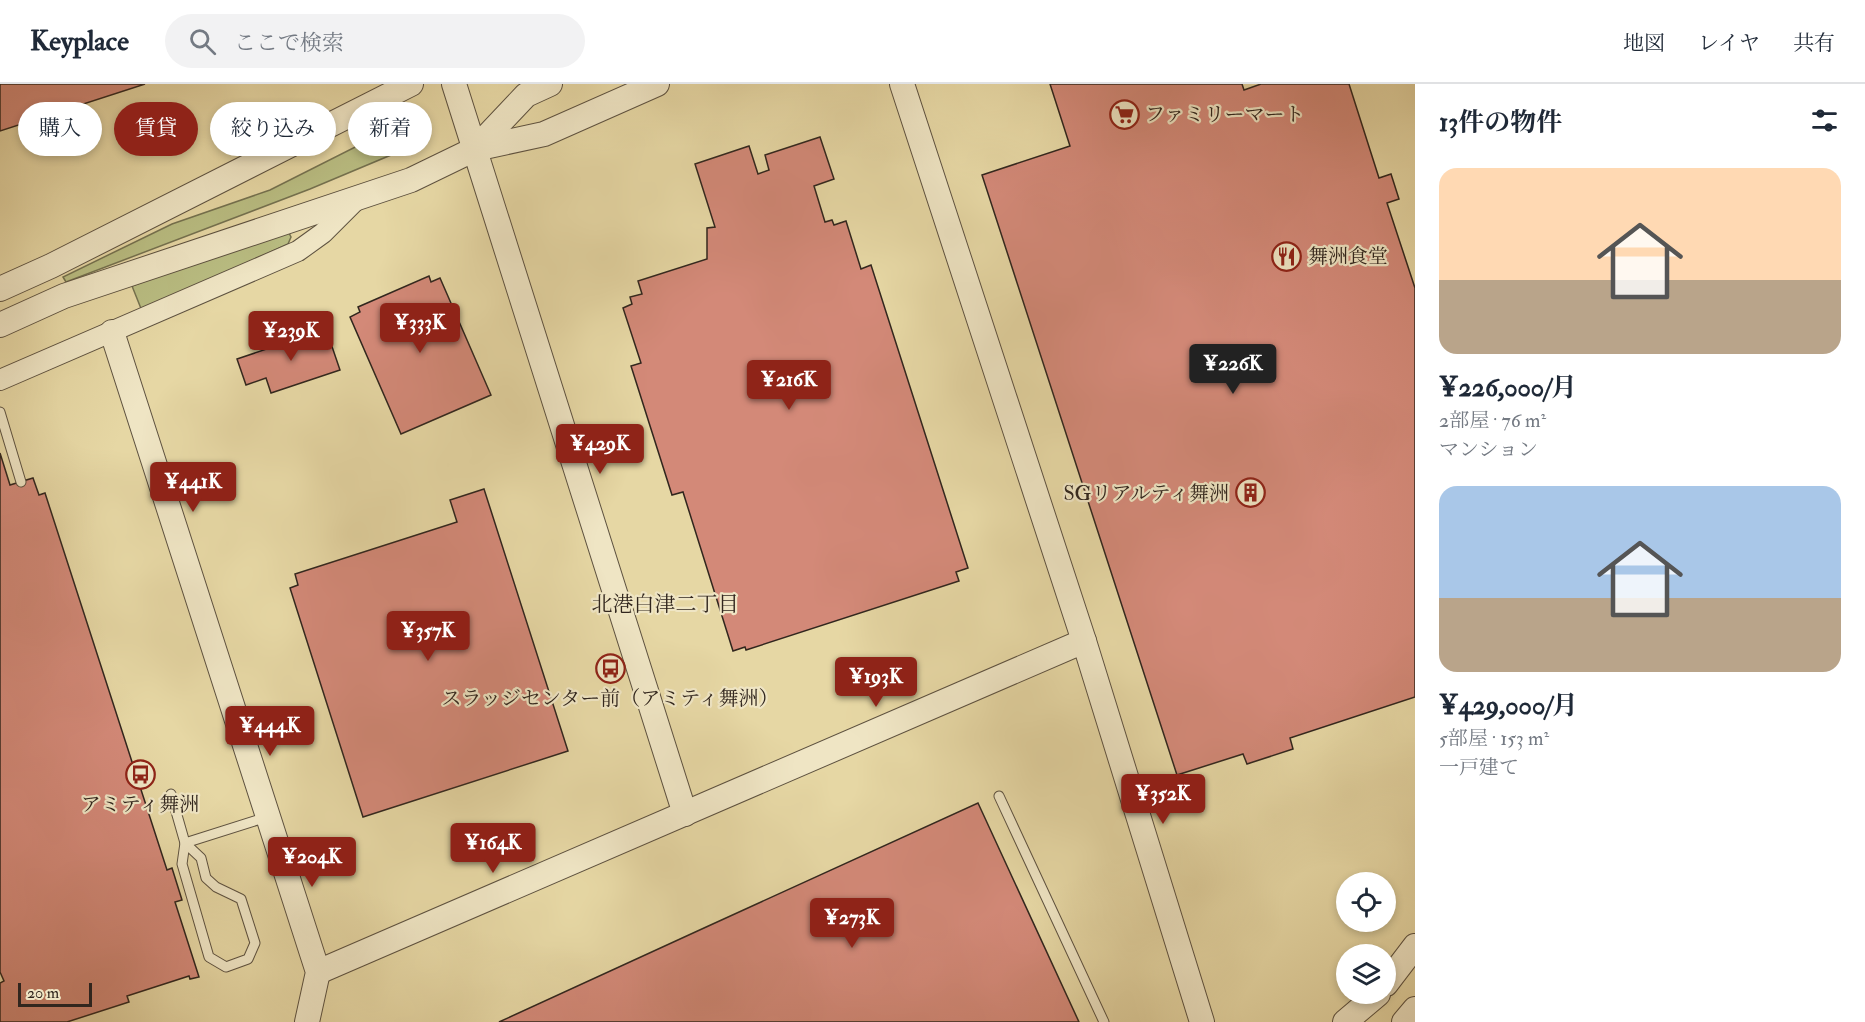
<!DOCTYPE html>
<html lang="ja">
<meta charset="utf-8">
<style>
body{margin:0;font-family:"IM FELL Double Pica","Noto Serif JP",serif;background:#f2f2f3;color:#1f2937;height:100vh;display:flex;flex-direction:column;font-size:22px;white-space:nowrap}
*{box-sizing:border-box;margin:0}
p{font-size:20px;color:#747a83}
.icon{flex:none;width:33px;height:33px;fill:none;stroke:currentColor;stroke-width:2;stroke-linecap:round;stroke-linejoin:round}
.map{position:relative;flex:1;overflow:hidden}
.panel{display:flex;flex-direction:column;background:#fff;width:450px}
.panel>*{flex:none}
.top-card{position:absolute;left:18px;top:18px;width:570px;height:54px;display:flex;gap:12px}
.tools{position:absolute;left:1336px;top:788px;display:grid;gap:12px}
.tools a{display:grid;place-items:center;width:60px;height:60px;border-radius:50%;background:#fff;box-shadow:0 3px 9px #0003;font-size:30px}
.scale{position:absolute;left:18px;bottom:15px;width:74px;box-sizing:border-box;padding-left:6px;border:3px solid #31261e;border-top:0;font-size:16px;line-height:21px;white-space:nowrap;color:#31261e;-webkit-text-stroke:4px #efe5c4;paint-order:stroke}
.price{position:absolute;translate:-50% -51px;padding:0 14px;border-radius:6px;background:#8f2418;color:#fff;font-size:20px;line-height:39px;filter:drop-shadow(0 2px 3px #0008)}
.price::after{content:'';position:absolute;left:50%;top:36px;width:18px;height:14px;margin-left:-9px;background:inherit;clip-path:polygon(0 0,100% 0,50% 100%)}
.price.on{background:#222;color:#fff}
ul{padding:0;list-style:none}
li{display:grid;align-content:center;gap:12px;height:318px;padding:0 24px}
li span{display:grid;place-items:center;height:186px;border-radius:18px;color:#555}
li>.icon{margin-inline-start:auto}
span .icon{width:108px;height:108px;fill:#fffc;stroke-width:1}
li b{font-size:26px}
h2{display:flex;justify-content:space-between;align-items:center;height:72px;padding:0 24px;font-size:26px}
.chip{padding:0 21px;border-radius:27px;background:#fff;box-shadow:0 3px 9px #0003;font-size:21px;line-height:54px}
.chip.on{background:#8f2418;color:#fff}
header{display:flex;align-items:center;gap:36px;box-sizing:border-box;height:84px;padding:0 30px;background:#fff;border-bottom:2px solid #e0e1e3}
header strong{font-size:28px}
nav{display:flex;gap:33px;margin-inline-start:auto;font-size:21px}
.search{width:420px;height:54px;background:#f2f2f3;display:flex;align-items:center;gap:15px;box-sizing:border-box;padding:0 21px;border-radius:33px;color:#747a83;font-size:22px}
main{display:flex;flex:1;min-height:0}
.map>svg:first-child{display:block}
.green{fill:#b9bd82;stroke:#757250;stroke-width:1.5}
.building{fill:#d38978;stroke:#31261e;stroke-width:1.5}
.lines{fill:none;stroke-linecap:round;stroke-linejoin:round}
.service-casing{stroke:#5e5240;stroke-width:11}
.minor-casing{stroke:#5e5240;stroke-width:22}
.tertiary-casing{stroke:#5e5240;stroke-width:26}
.service{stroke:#efe5c4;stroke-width:9}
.minor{stroke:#efe5c4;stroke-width:20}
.tertiary{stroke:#efe5c4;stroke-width:24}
.labels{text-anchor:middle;stroke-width:4.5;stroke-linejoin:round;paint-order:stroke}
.poi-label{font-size:20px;fill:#31261e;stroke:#efe5c4;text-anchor:start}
.neighbourhood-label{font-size:21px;fill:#31261e;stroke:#efe5c4}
</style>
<header>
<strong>Keyplace</strong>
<div class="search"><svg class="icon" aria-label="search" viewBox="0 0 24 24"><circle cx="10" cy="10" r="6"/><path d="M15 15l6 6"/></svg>ここで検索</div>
<nav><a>地図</a><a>レイヤ</a><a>共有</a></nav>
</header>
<main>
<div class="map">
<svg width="1415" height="938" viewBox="0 0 1415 938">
<rect width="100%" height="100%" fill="#e6d7a4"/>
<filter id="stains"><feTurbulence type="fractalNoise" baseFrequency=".00333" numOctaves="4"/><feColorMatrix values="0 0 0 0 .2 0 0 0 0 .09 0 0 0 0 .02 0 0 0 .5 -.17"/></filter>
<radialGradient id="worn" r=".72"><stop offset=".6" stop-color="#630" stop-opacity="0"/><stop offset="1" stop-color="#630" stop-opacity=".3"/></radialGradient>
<!-- green -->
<g class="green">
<path d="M381 50 391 71 310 105 66 198 63 193 172 140 270 106Z"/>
<path d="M279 145 288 147 291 153 288 160 142 227 132 202Z"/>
</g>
<!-- building -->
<g class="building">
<path d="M0 0H145L0 47Z"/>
<path d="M1050 0H1242L1244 6 1261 0H1349L1379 94 1391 90 1399 115 1387 119 1415 204V613L1290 654 1293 665 1247 680 1243 670 1177 691 982 91 1070 62Z"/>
<path d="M820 53 834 95 814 102 825 138 832 136 834 141 846 137 861 185 871 181 968 484 956 488 959 497 746 566 745 563 733 567 683 408 672 411 631 282 641 279 623 224 632 220 630 213 642 210 638 197 707 175V144L715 143 695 80 749 62 758 90 769 86 765 71Z"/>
<path d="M429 192 431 198 440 194 491 311 401 350 350 233 360 228 358 223Z"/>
<path d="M326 245 340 286 271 309 266 294 246 301 237 275Z"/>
<path d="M0 369 10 401 33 394 39 411 45 409 167 786 172 784 182 816 175 818 199 893 190 895 189 892 127 912 129 918 67 938H0V899L4 897 0 888Z"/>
<path d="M484 405 568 667 363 733 290 504 298 501 295 490 457 438 450 416Z"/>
<path d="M978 719 1079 938H499L704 844Z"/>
</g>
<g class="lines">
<defs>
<g id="service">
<path d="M0 328 21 398"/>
<path d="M171 710 185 759 267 733"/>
<path d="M999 712 1104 938"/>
<path d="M185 759 201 774 206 794 216 803 241 815 255 859 248 875 226 883 209 873 182 780Z"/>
</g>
<path id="minor" d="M0 296 298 167 323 149 357 115"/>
<g id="tertiary">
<path d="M454 0 685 730"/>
<path d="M902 0 1084 557 1202 938"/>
<path d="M475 65 526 11 550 0"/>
<path d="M0 205 51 182 411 0"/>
<path d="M0 241 64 212 411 96 475 65 544 50 657 0"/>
<path d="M112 248 318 888 307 938"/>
<path d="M318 888 1084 557"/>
<path d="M1386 900 1415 862"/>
<path d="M1345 938 1378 910"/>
<path d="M1404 938 1415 925"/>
</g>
</defs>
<!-- service casing -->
<use href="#service" class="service-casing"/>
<!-- minor casing -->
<use href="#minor" class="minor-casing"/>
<!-- tertiary casing -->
<use href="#tertiary" class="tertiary-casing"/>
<!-- service -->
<use href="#service" class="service"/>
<!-- minor -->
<use href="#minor" class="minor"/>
<!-- tertiary -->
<use href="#tertiary" class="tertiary"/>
</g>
<!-- icons -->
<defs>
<symbol id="supermarket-ring" viewBox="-11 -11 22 22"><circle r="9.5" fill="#efe5c4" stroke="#8f2418" stroke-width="1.5"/><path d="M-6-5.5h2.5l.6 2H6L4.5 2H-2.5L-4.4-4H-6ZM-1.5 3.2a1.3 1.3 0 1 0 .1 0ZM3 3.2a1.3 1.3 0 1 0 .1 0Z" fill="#8f2418"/></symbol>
<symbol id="restaurant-ring" viewBox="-11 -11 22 22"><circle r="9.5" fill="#efe5c4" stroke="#8f2418" stroke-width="1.5"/><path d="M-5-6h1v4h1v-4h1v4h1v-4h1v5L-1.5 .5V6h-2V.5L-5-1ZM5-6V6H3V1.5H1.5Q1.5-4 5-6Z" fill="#8f2418"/></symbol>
<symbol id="building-ring" viewBox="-11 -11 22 22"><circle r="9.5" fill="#efe5c4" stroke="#8f2418" stroke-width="1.5"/><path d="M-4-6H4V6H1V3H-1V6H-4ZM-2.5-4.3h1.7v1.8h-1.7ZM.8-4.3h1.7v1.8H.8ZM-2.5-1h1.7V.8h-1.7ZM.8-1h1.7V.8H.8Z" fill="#8f2418"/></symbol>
<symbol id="bus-ring" viewBox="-11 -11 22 22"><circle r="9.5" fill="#efe5c4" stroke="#8f2418" stroke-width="1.5"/><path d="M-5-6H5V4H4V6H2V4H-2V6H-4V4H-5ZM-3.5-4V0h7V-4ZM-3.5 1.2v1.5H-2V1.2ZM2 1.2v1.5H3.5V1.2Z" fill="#8f2418"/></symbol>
</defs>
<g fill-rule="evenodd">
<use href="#supermarket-ring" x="1108" y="14" width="33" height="33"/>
<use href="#restaurant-ring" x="1270" y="156" width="33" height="33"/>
<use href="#building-ring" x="1234" y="392" width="33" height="33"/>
<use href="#bus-ring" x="594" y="568" width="33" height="33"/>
<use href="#bus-ring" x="124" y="674" width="33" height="33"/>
</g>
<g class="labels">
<!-- poi labels -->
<g class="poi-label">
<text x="1145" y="37">ファミリーマート</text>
<text x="1308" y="179">舞洲食堂</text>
<text x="1229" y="416" text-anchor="end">SGリアルティ舞洲</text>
<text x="610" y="621" text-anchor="middle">スラッジセンター前（アミティ舞洲）</text>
<text x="140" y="727" text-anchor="middle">アミティ舞洲</text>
</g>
<!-- neighbourhood labels -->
<g class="neighbourhood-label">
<text x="665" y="527">北港白津二丁目</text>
</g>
</g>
<rect width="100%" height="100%" filter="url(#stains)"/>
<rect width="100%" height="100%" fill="url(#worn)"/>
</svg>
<div class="tools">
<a><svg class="icon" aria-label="locate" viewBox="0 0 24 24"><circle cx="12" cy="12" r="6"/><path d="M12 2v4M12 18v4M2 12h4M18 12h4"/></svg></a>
<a><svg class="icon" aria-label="layers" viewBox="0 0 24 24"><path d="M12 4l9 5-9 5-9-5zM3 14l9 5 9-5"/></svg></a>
</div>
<div class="scale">20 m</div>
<b class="price" style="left:420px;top:270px">¥333K</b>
<b class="price" style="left:291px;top:278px">¥239K</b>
<b class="price on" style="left:1233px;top:311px">¥226K</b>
<b class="price" style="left:789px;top:327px">¥216K</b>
<b class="price" style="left:600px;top:391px">¥429K</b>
<b class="price" style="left:193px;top:429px">¥441K</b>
<b class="price" style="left:428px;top:578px">¥357K</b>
<b class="price" style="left:876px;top:624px">¥193K</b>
<b class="price" style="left:270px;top:673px">¥444K</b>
<b class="price" style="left:1163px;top:741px">¥352K</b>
<b class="price" style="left:493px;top:790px">¥164K</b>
<b class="price" style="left:312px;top:804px">¥204K</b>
<b class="price" style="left:852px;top:865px">¥273K</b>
<div class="top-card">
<a class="chip">購入</a>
<a class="chip on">賃貸</a>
<a class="chip">絞り込み</a>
<a class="chip">新着</a>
</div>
</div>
<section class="panel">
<h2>13件の物件<svg class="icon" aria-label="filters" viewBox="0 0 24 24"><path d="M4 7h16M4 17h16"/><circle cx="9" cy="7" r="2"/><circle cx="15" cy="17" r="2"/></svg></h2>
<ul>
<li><span style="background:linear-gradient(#ffd9b3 60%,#b9a48a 0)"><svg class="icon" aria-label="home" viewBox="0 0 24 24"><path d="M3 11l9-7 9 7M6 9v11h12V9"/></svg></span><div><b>¥226,000/月</b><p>2部屋 · 76 m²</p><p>マンション</p></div></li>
<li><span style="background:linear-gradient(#a9c7e8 60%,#b9a48a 0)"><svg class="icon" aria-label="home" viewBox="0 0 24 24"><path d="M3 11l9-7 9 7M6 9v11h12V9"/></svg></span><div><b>¥429,000/月</b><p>5部屋 · 153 m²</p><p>一戸建て</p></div></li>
</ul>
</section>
</main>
